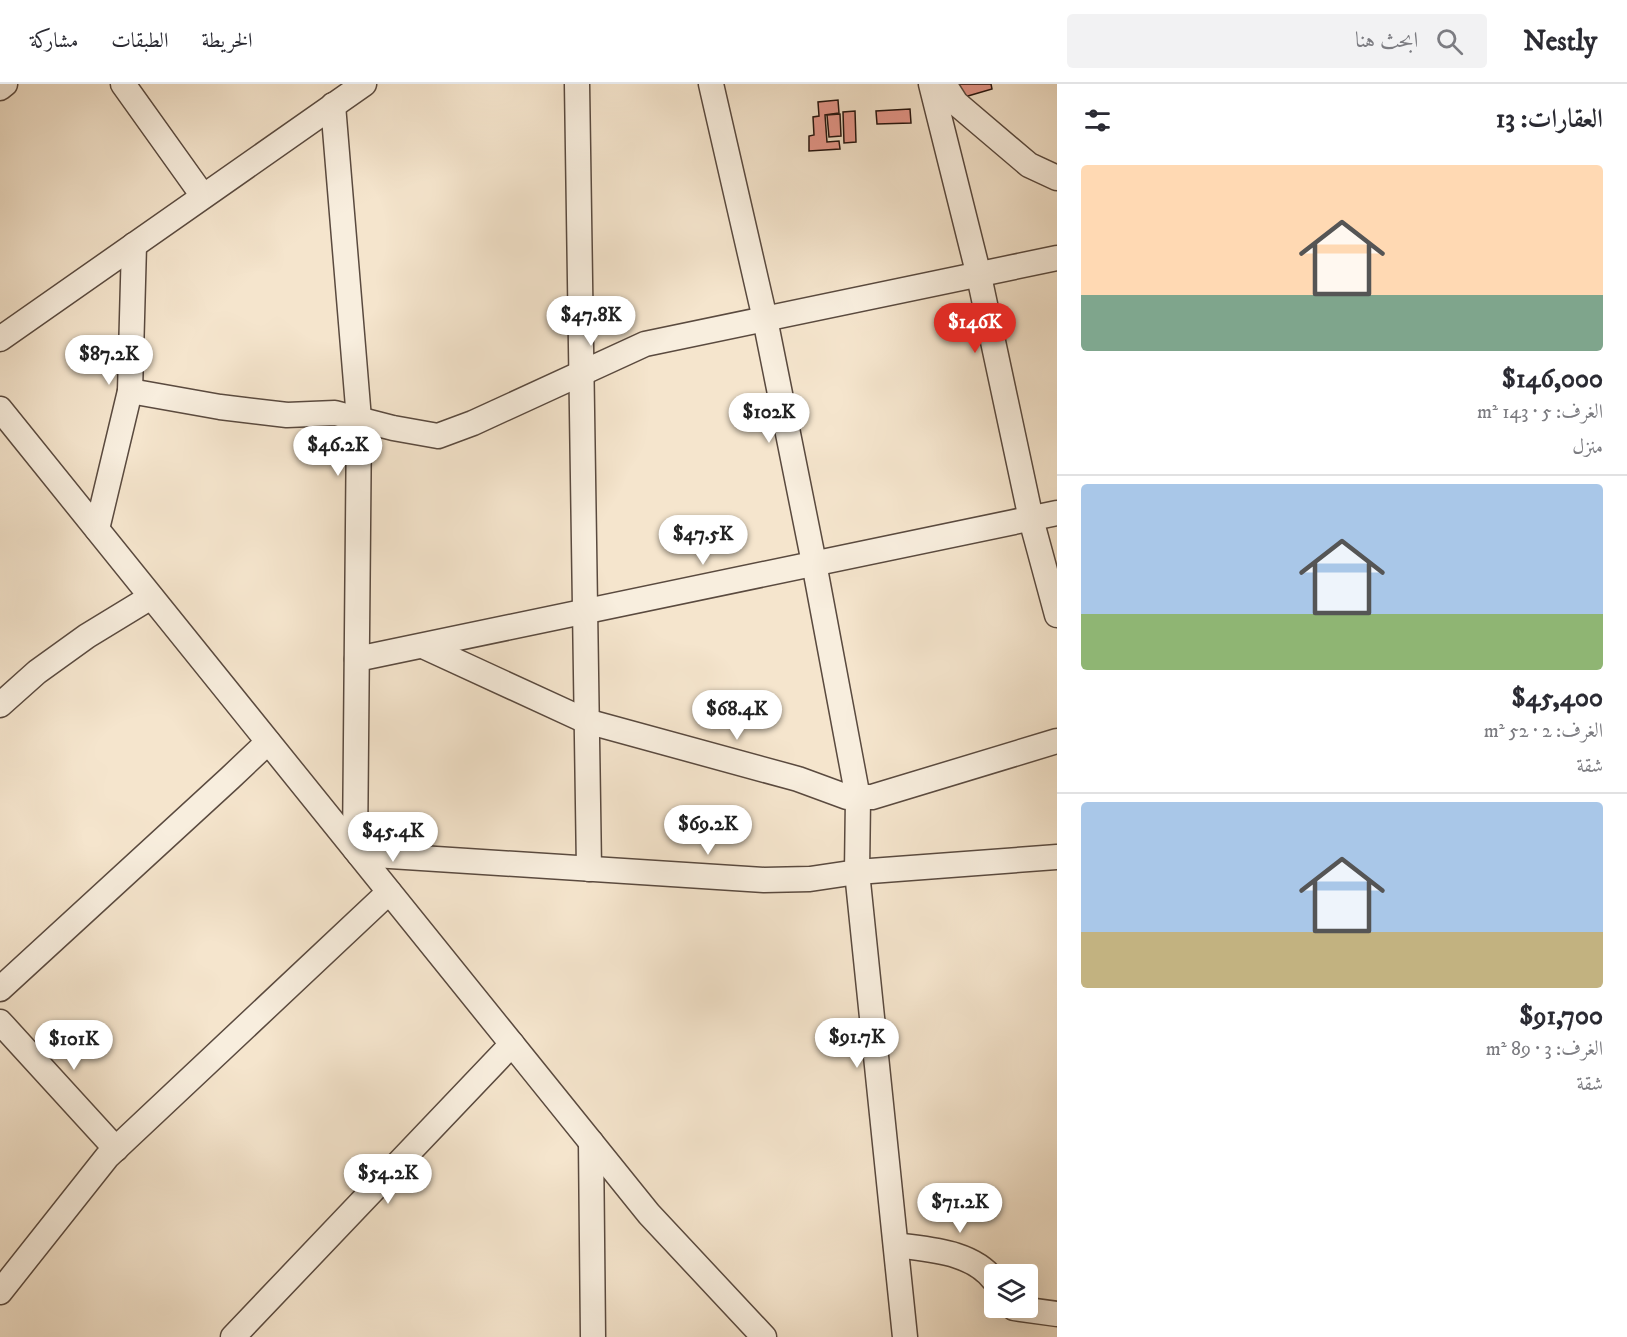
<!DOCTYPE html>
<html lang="ar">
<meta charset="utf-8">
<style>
body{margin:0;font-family:"IM FELL DW Pica",Amiri,serif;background:#f2f2f3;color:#2b2b33;direction:rtl;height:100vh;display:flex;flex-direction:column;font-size:22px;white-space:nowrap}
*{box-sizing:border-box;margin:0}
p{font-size:20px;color:#7c7c81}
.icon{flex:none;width:33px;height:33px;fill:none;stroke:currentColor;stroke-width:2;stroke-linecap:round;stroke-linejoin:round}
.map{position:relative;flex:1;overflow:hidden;direction:ltr}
.side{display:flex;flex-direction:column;background:#fff;width:570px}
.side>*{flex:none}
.controls{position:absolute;left:984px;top:1180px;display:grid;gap:12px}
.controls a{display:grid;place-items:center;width:54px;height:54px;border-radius:6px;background:#fff;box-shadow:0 6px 24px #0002;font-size:30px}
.price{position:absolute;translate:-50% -51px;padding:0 14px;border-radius:21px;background:#fff;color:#222;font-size:20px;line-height:39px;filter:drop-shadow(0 2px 3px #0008)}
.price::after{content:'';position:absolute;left:50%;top:36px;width:18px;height:14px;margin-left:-9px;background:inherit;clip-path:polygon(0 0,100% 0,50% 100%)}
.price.current{background:#d93025;color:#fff}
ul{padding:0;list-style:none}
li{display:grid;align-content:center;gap:12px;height:318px;padding:0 24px}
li+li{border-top:2px solid #e1e1e2}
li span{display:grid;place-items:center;height:186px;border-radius:6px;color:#555}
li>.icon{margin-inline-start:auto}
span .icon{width:108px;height:108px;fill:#fffc;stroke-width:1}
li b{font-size:26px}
h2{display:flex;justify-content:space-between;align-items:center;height:72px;padding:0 24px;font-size:26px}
header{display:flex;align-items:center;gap:36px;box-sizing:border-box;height:84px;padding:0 30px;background:#fff;border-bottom:2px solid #e1e1e2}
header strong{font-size:28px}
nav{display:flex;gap:33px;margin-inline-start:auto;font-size:21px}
.search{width:420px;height:54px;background:#f2f2f3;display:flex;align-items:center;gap:15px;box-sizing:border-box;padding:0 21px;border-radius:6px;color:#7c7c81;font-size:22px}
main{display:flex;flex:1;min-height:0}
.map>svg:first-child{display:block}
.building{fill:#e5978a;stroke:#271610;stroke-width:1.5}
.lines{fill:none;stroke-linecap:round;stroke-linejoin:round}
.street-casing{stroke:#5a4a3f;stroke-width:27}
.street{stroke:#f8eede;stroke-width:24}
</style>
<header>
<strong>Nestly</strong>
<div class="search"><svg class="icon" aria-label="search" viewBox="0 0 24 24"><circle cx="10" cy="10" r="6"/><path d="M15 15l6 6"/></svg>ابحث هنا</div>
<nav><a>الخريطة</a><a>الطبقات</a><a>مشاركة</a></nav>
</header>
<main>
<section class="side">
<h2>العقارات: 13<svg class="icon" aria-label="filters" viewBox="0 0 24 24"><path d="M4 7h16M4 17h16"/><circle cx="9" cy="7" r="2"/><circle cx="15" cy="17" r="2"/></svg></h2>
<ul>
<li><span style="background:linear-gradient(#ffd9b3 70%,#7fa58c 0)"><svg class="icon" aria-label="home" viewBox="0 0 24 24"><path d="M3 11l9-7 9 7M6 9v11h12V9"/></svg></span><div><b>$146,000</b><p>الغرف: 5 · 143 m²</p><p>منزل</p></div></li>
<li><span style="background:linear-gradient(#a9c7e8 70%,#8fb573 0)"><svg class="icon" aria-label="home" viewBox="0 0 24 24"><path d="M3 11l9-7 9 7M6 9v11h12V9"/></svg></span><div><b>$45,400</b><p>الغرف: 2 · 52 m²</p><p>شقة</p></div></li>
<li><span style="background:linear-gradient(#a9c7e8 70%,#c2b280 0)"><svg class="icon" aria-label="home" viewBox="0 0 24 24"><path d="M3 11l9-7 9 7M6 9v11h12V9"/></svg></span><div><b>$91,700</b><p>الغرف: 3 · 89 m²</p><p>شقة</p></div></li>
</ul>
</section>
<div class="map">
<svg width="1057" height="1253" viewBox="0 0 1057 1253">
<rect width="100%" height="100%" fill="#f5e5cd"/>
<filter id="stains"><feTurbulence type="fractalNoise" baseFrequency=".00333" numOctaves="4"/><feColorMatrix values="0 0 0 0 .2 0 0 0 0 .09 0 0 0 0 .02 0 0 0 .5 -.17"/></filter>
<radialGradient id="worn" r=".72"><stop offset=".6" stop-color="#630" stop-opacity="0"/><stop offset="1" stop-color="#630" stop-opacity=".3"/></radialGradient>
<!-- building -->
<g class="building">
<path d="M960 0H991L992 5 961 14 957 1Z"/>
<path d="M838 16 839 29 825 31 827 58 839 57 840 65 809 67V52L814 51 813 33 819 32 818 18Z"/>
<path d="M910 25 911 39 877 40 876 27Z"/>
<path d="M855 27 856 58 844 59 843 28Z"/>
<path d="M840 30 841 52 829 53 827 31Z"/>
</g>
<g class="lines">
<defs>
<g id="street">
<path d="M123 0 203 112"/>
<path d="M577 0 589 785"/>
<path d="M711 0 765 235 814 479 858 714 857 788 905 1253"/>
<path d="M931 0 979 192 1031 435 1057 531"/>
<path d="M944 0 956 19 1029 81 1057 94"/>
<path d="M0 4 5 0"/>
<path d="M333 21 359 335 355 765"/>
<path d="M0 255 364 0"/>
<path d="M130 307 220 323 287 331 335 329 393 344 438 352 473 339 645 260 1057 174"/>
<path d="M0 325 649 1130 764 1253"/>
<path d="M97 445 130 307 134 161"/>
<path d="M423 562 586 637 798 695 847 713H872L1057 657"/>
<path d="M357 575 1057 429"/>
<path d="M0 621 37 588 87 552 151 513"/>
<path d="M359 770 764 796 810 795 857 788 1057 773"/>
<path d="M0 905 230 694 268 658"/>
<path d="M0 938 116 1065"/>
<path d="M591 1058 593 1253"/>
<path d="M896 1161C930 1166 971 1167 994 1196"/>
<path d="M0 1208 107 1073 389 808"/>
<path d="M1014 1224 1057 1230"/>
<path d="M233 1253 512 960"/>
</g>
</defs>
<!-- street casing -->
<use href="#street" class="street-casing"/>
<!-- street -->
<use href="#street" class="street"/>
</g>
<rect width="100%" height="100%" filter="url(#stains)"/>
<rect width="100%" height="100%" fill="url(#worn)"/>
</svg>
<div class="controls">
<a><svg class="icon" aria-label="layers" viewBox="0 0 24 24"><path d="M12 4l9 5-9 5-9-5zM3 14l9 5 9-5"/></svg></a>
</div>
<b class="price" style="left:591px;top:263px">$47.8K</b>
<b class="price current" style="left:975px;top:270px">$146K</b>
<b class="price" style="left:109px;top:302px">$87.2K</b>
<b class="price" style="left:769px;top:360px">$102K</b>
<b class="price" style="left:338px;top:393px">$46.2K</b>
<b class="price" style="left:703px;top:482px">$47.5K</b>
<b class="price" style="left:737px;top:657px">$68.4K</b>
<b class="price" style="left:708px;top:772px">$69.2K</b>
<b class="price" style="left:393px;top:779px">$45.4K</b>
<b class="price" style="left:857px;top:985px">$91.7K</b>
<b class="price" style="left:74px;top:987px">$101K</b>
<b class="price" style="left:388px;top:1121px">$54.2K</b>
<b class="price" style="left:960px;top:1150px">$71.2K</b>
</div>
</main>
